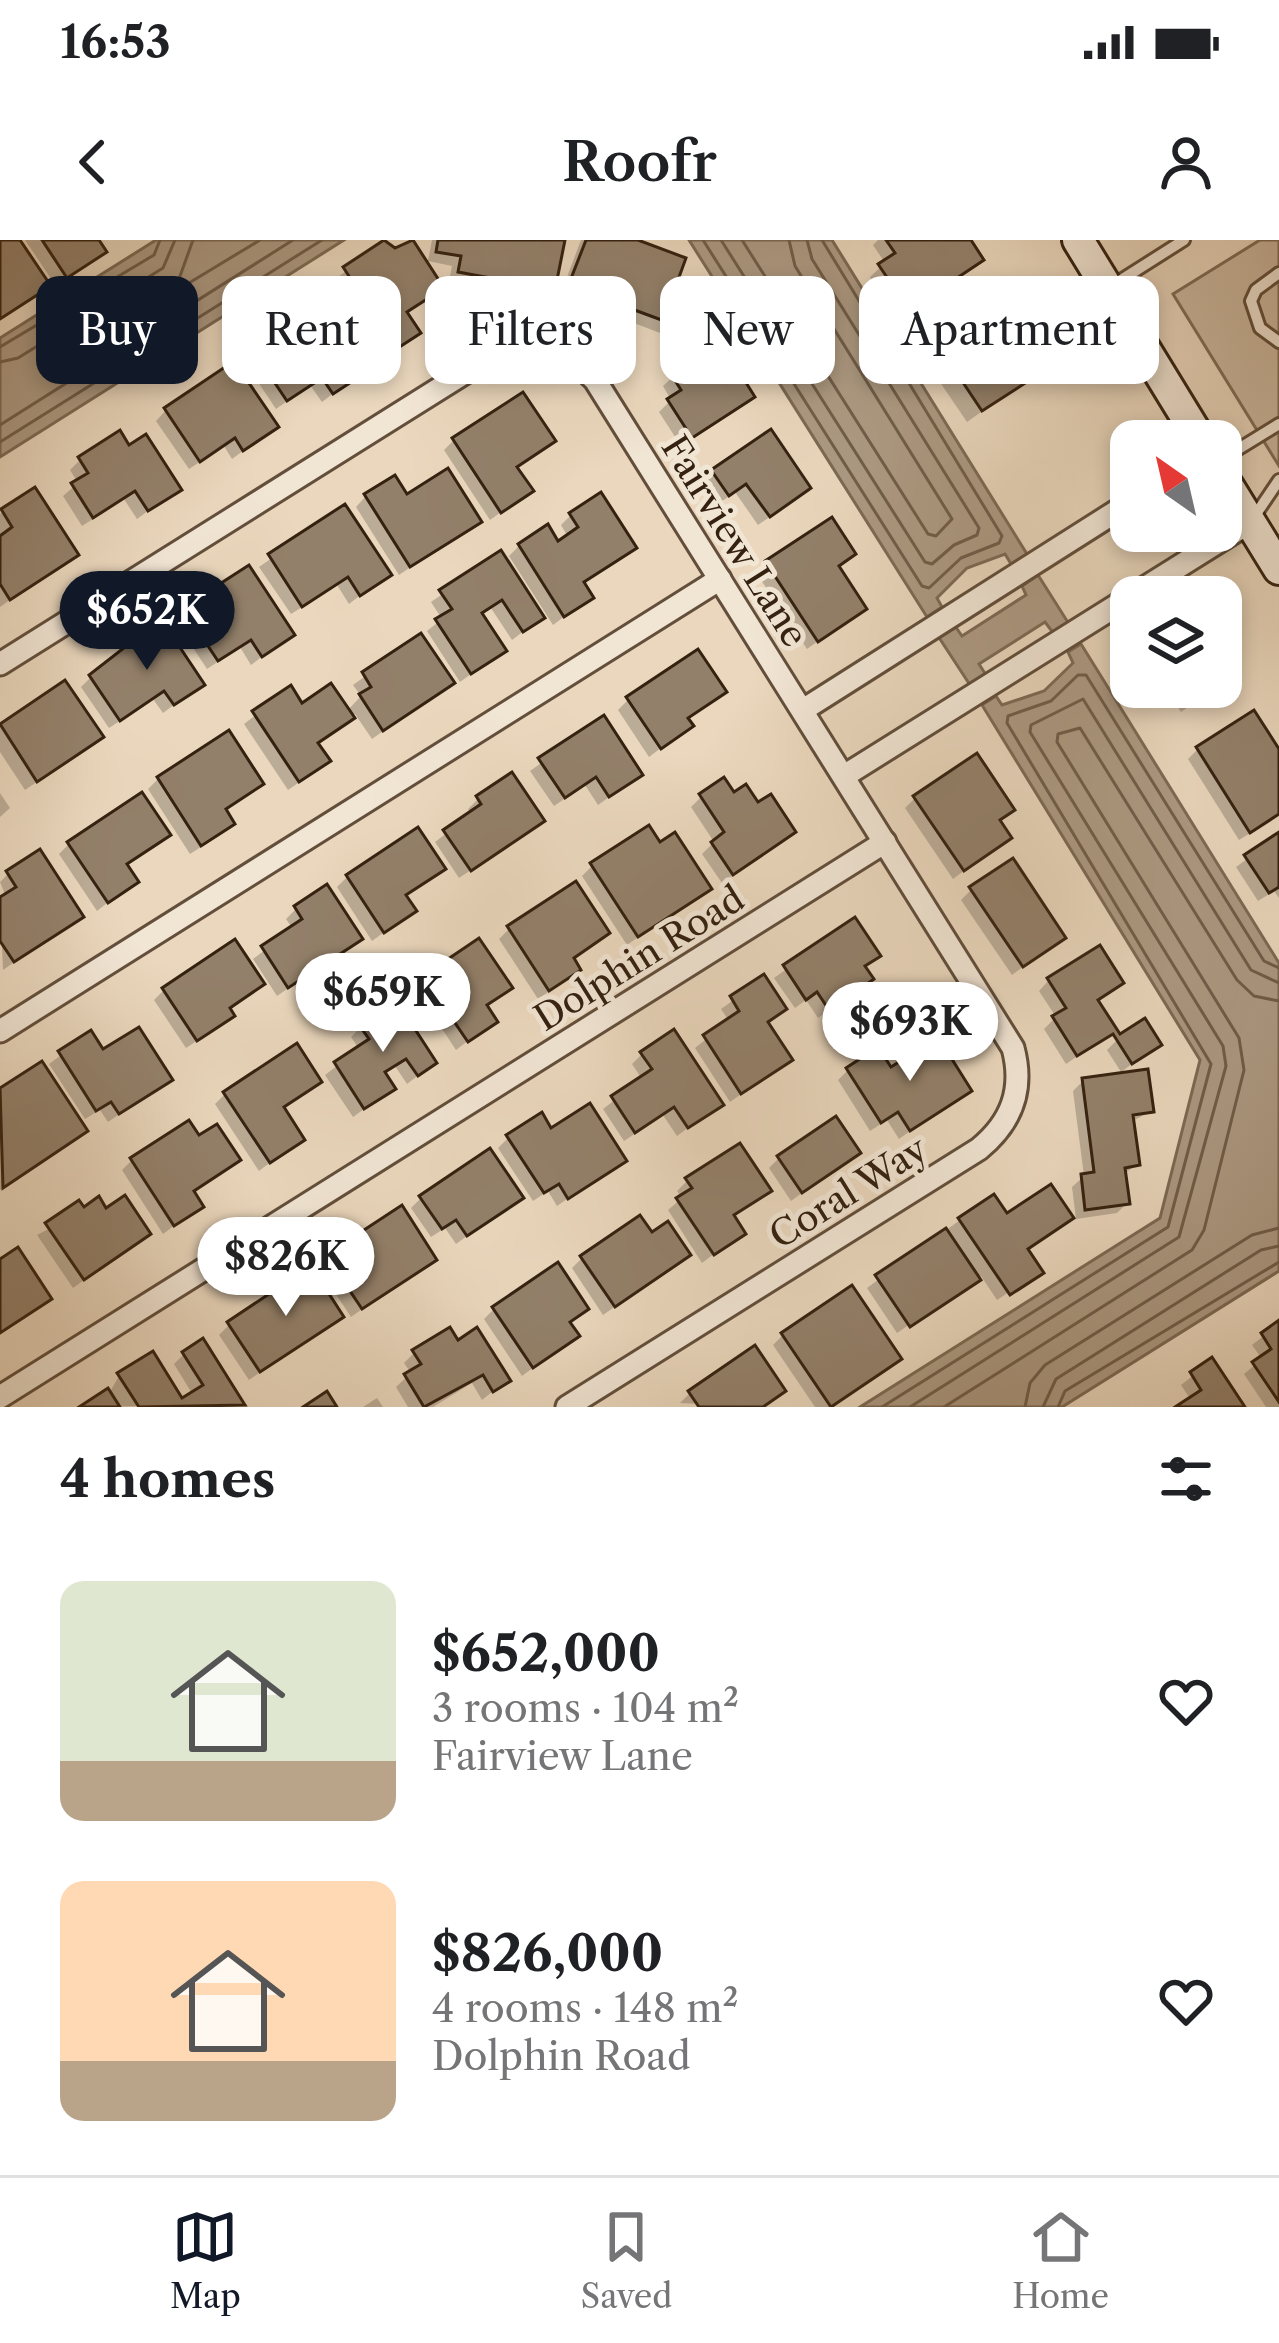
<!DOCTYPE html>
<meta charset="utf-8">
<style>
body{margin:0;font-family:"Libre Caslon Text",serif;background:#f2f2f2;color:#202124;height:100vh;display:flex;flex-direction:column;font-size:45px;white-space:nowrap}
*{box-sizing:border-box;margin:0}
p{font-size:39px;color:#757577}
.icon{flex:none;width:66px;height:66px;fill:none;stroke:currentColor;stroke-width:2;stroke-linecap:round;stroke-linejoin:round}
.map{position:relative;height:1167px;overflow:hidden}
.drawer{display:flex;flex-direction:column;background:#fff;flex:1}
.drawer>*{flex:none}
.guide{position:absolute;left:36px;top:36px;width:1209px;height:108px;display:flex;gap:24px}
.needle{width:78px;rotate:326deg}
.controls{position:absolute;left:1110px;top:180px;display:grid;gap:24px}
.controls a{display:grid;place-items:center;width:132px;height:132px;border-radius:24px;background:#fff;box-shadow:0 6px 18px #0003;font-size:60px}
.price{position:absolute;translate:-50% -102px;padding:0 27px;border-radius:42px;background:#fff;color:#222;font-size:39px;line-height:78px;filter:drop-shadow(0 3px 6px #0008)}
.price::after{content:'';position:absolute;left:50%;top:72px;width:36px;height:27px;margin-left:-18px;background:inherit;clip-path:polygon(0 0,100% 0,50% 100%)}
.price.current{background:#111827;color:#fff}
ul{padding:0;list-style:none}
li{display:flex;align-items:center;gap:36px;height:300px;padding:0 60px}
li span{display:grid;place-items:center;flex:none;width:336px;height:240px;border-radius:24px;color:#555}
li>.icon{margin-inline-start:auto}
span .icon{width:144px;height:144px;fill:#fffc;stroke-width:1}
li b{font-size:51px}
h2{display:flex;justify-content:space-between;align-items:center;height:144px;padding:0 60px;font-size:51px}
.tag{padding:0 42px;border-radius:24px;background:#fff;box-shadow:0 6px 18px #0003;font-size:42px;line-height:108px}
.tag.current{background:#111827;color:#fff}
.status{display:flex;justify-content:space-between;align-items:center;height:84px;padding:0 60px;background:#fff;direction:ltr}
.status svg{height:33px;fill:currentColor}
header{display:flex;justify-content:space-between;align-items:center;height:156px;padding:0 60px;background:#fff;font-size:54px;font-weight:600}
.menu{display:flex;justify-content:space-around;align-items:center;height:168px;border-top:3px solid #e0e0e0;background:#fff;font-size:33px;color:#757577}
.menu a{display:grid;justify-items:center;gap:6px}
.menu .current{color:#111827}
.map>svg:first-child{display:block}
.green{fill:#cbb8a0;stroke:#806c58;stroke-width:3}
.water{fill:#ac9982;stroke:#7c6954;stroke-width:3}
.shadow{fill:#0003}
.lines{fill:none;stroke-linecap:round;stroke-linejoin:round}
.shore{stroke:#705d49;stroke-width:3}
.building{fill:#93806a;stroke:#342110;stroke-width:3}
.lane-casing{stroke:#624e3b;stroke-width:16}
.street-casing{stroke:#624e3b;stroke-width:27}
.secondary-casing{stroke:#342110;stroke-width:36}
.lane{stroke:#f1e5d4;stroke-width:10}
.street{stroke:#f1e5d4;stroke-width:21}
.secondary{stroke:#f1e5d4;stroke-width:30}
.labels{text-anchor:middle;stroke-width:10;stroke-linejoin:round;paint-order:stroke}
.street-label{font-size:36px;fill:#342110;stroke:#f1e5d4}
</style>
<div class="status"><b>16:53</b><svg viewBox="0 0 49 12"><path d="M0 12V9h3v3zM5 12V6h3v6zM10 12V3h3v9zM15 12V0h3v12zM26 1h20v11H26zM47 4h2v5h-2z"/></svg></div>
<header><svg class="icon" aria-label="back" viewBox="0 0 24 24"><path d="M15 5l-7 7 7 7"/></svg>Roofr<svg class="icon" aria-label="person" viewBox="0 0 24 24"><circle cx="12" cy="8" r="4"/><path d="M4 21q1-7 8-7t8 7"/></svg></header>
<div class="map">
<svg width="1279" height="1167" viewBox="0 0 1279 1167">
<rect width="100%" height="100%" fill="#ead7bd"/>
<filter id="stains"><feTurbulence type="fractalNoise" baseFrequency=".00167" numOctaves="4"/><feColorMatrix values="0 0 0 0 .2 0 0 0 0 .09 0 0 0 0 .02 0 0 0 .5 -.17"/></filter>
<radialGradient id="worn" r=".72"><stop offset=".6" stop-color="#630" stop-opacity="0"/><stop offset="1" stop-color="#630" stop-opacity=".3"/></radialGradient>
<!-- green -->
<path class="green" d="M1260 0H1279V226L1173 54Z"/>
<!-- water -->
<g class="water">
<path d="M156 0H344L0 217V98Z"/>
<path d="M689 0H832L1027 314 1011 324 1005 314 967 328 937 358 942 367 927 377Z"/>
<path d="M1038 335 1069 384 1054 394 1045 382 979 424 986 435 970 445 938 396 955 386 962 396 1026 355 1022 346Z"/>
<path d="M1081 404 1279 723V1031L1062 1167H860L1160 978 1200 820 982 465 996 456 1002 465 1044 451 1073 423 1068 412Z"/>
</g>
<!-- shadow -->
<g class="shadow">
<path d="M25 0H95L103 12 56 46Z"/>
<path d="M432 0H562L552 49 542 59 449 42 452 26 428 21Z"/>
<path d="M581 0H629L674 41 683 88 673 98 595 68 582 85 553 74Z"/>
<path d="M878 0H967L980 20 898 78 870 37 885 23 873 5Z"/>
<path d="M387 2 441 48 405 74 417 93 370 127 348 92 361 80 335 39Z"/>
<path d="M911 93 1046 126 967 182 933 132 920 141 897 107Z"/>
<path d="M676 110 752 157 681 206 659 172 671 160 663 146 675 135 666 120Z"/>
<path d="M254 111 361 132 322 162 310 145 276 169 244 121Z"/>
<path d="M166 170 275 187 232 219 224 206 189 229 156 181Z"/>
<path d="M454 200 552 201 515 229 530 251 490 280 444 210Z"/>
<path d="M128 209 178 249 137 279 124 259 82 286 63 256 78 243 70 230 80 220Z"/>
<path d="M713 233 797 258 758 285 735 252 718 264 703 243Z"/>
<path d="M34 251 75 314 0 367V274Z"/>
<path d="M366 256 406 258 478 281 399 335 356 267Z"/>
<path d="M344 268 388 334 349 364 337 345 291 374 259 327Z"/>
<path d="M571 275 634 308 582 344 590 357 553 385 509 316 519 306 557 305 568 297 561 285Z"/>
<path d="M831 281 852 314 836 328 863 369 807 409 757 334Z"/>
<path d="M500 314 541 378 512 400 491 368 480 375 503 411 460 442 427 391 442 379 431 362Z"/>
<path d="M217 350 291 394 251 425 240 407 207 429 184 394 215 371 207 360Z"/>
<path d="M420 397 451 443 372 499 355 474 316 505 317 530 288 550 244 484 290 449 301 467 347 471 361 456 353 445Z"/>
<path d="M91 437 202 444 163 473 153 459 109 488 81 447Z"/>
<path d="M64 444 90 506 25 550 0 512V487Z"/>
<path d="M1141 447H1161L1147 456Z"/>
<path d="M1164 447H1218L1181 472Z"/>
<path d="M628 460 690 486 649 517 618 470Z"/>
<path d="M603 479 640 535 598 565 585 545 554 566 530 531Z"/>
<path d="M1198 509 1279 515V575L1239 600 1188 519Z"/>
<path d="M158 539 260 544 223 571 231 584 221 594 190 614 148 549Z"/>
<path d="M0 553 10 568 0 577Z"/>
<path d="M733 556 793 592 722 643 702 614 714 602 691 567 701 557Z"/>
<path d="M915 558 1011 570 997 582 1008 598 953 639 905 568Z"/>
<path d="M478 559 531 590 459 638 435 602 472 574 468 569Z"/>
<path d="M167 595 125 626 135 641 97 671 59 614 69 604Z"/>
<path d="M1279 596V658L1274 651 1258 661 1236 627Z"/>
<path d="M659 606 708 648 627 705 582 636 592 626Z"/>
<path d="M442 629 404 657 413 671 372 701 337 647 347 637Z"/>
<path d="M8 634 80 676 3 730 0 661 6 657 0 642Z"/>
<path d="M971 650 1062 698 1012 735 961 660Z"/>
<path d="M296 669 359 699 277 756 253 719 293 689 286 679Z"/>
<path d="M854 681 877 715 863 728 870 739 818 778 806 760 795 768 774 738Z"/>
<path d="M509 689 606 693 571 720 578 729 567 739 538 759 499 699Z"/>
<path d="M425 738 509 748 485 767 494 781 456 810 415 748Z"/>
<path d="M763 739 783 769 766 784 789 820 730 862 695 808 729 781 721 769Z"/>
<path d="M1049 740 1120 743 1096 762 1114 791 1066 824 1044 789 1056 777 1039 751Z"/>
<path d="M261 744 227 770 221 785 186 808 154 760 164 750Z"/>
<path d="M361 787 434 823 407 844 395 826 383 834 392 849 353 877 325 835 359 809 351 797Z"/>
<path d="M90 794 102 814 169 840 108 882 100 870 85 879 49 824Z"/>
<path d="M1117 800 1158 805 1121 832 1107 810Z"/>
<path d="M642 814 720 864 677 896 663 875 624 901 603 869 642 839 632 824Z"/>
<path d="M41 825 84 891 0 950V852Z"/>
<path d="M848 830 890 831 968 850 899 899 887 880 870 891 838 840Z"/>
<path d="M1083 841 1151 871 1131 882 1137 924 1123 935 1127 963 1117 973 1076 979 1072 947 1084 936 1073 851Z"/>
<path d="M319 842 282 869 301 899 259 931 215 864 225 854Z"/>
<path d="M550 892 623 920 557 966 548 951 533 961 498 908 508 898Z"/>
<path d="M198 899 237 920 192 953 200 966 163 994 122 930 132 920Z"/>
<path d="M857 913 791 961 769 928 779 918Z"/>
<path d="M687 941 768 951 732 977 742 993 702 1023 668 970 682 958 677 951Z"/>
<path d="M421 958H520L456 1004 445 988 431 997 411 968Z"/>
<path d="M83 971 147 994 73 1048 37 995Z"/>
<path d="M1070 978 1026 1011 1033 1036 997 1060 981 1036 897 1093 867 1048 960 980Z"/>
<path d="M651 997 687 1015 603 1075 572 1028 582 1018Z"/>
<path d="M328 1017 433 1019 351 1077 318 1027Z"/>
<path d="M494 1069H586L568 1084 576 1096 522 1136 484 1079Z"/>
<path d="M340 1076 249 1140 219 1095 229 1085Z"/>
<path d="M1279 1084V1167H1266L1244 1134 1262 1119 1252 1105Z"/>
<path d="M783 1095 899 1119 832 1167H815L773 1105Z"/>
<path d="M457 1104 507 1140 482 1160 472 1143 433 1167H408L396 1147 411 1133 404 1123 414 1113Z"/>
<path d="M184 1114 241 1164 85 1167 111 1150 119 1136 182 1162 193 1155 174 1124Z"/>
<path d="M1212 1121 1241 1167H1180L1191 1160 1181 1145Z"/>
<path d="M782 1151 763 1167 680 1163 690 1153Z"/>
<path d="M377 1158 383 1167H363Z"/>
</g>
<g class="lines">
<!-- shore -->
<g class="shore">
<path d="M193 0 179 39 184 46 260 0"/>
<path d="M703 0 922 346 929 348 961 318 999 303 1002 296 822 0"/>
<path d="M721 0 925 322 932 324 954 305 977 295 979 288 812 19 807 0"/>
<path d="M742 0 928 294 936 296 952 279 795 26 789 0"/>
<path d="M0 107 154 15 160 0"/>
<path d="M0 122 18 118 163 28 175 0"/>
<path d="M0 185 293 0"/>
<path d="M0 202 322 0"/>
<path d="M882 1167 1168 987 1211 824 1007 483 1008 476 1051 461 1078 435H1086L1264 721 1279 728"/>
<path d="M910 1167 1179 997 1226 826 1223 806 1030 492 1031 485 1083 459 1251 730 1279 743"/>
<path d="M944 1167 1192 1010 1204 990 1244 830 1239 798 1057 502 1058 494 1080 488 1237 740 1254 756 1279 761"/>
<path d="M1025 1167 1030 1143 1045 1125 1252 995 1279 988"/>
<path d="M1043 1167 1056 1139 1261 1010 1279 1006"/>
<path d="M1058 1167 1065 1151 1279 1022"/>
</g>
</g>
<!-- building -->
<g class="building">
<path d="M0 0H20L51 46 0 79Z"/>
<path d="M42 0H99L107 12 67 38Z"/>
<path d="M384 0 395 8 413 0 444 48 407 72 421 93 381 119 356 79 371 70 343 27Z"/>
<path d="M438 0H565L555 50 458 32 461 16 436 12Z"/>
<path d="M586 0H638L686 18 678 40 702 49 686 89 602 58 595 76 561 64Z"/>
<path d="M886 0H971L984 20 909 70 878 24 895 13Z"/>
<path d="M992 38 1050 127 982 171 948 120 934 130 909 91Z"/>
<path d="M319 64 365 133 333 154 322 138 287 161 252 109Z"/>
<path d="M710 85 755 157 692 198 667 159 681 150 671 134 685 125 674 108Z"/>
<path d="M234 121 279 187 243 211 235 198 200 222 164 168Z"/>
<path d="M523 152 556 201 517 227 534 251 501 273 452 198Z"/>
<path d="M771 189 811 248 770 277 746 244 729 256 711 230Z"/>
<path d="M120 190 129 205 146 194 182 250 148 271 135 251 93 278 71 243 88 233 78 217Z"/>
<path d="M448 228 482 282 410 327 364 254 395 235 407 254Z"/>
<path d="M35 247 79 315 10 360 0 344V296L12 287 1 269Z"/>
<path d="M601 252 637 308 584 342 594 358 564 377 518 304 548 284 558 301 578 287 569 273Z"/>
<path d="M345 264 392 335 360 356 348 337 302 367 268 314Z"/>
<path d="M832 277 856 314 839 326 867 369 818 402 765 321Z"/>
<path d="M501 310 545 378 523 392 502 360 482 373 507 411 471 434 435 379 452 369 439 350Z"/>
<path d="M249 325 295 395 262 417 251 400 218 421 192 382 224 361 215 347Z"/>
<path d="M161 379 205 445 174 465 164 451 120 481 89 435Z"/>
<path d="M421 393 455 443 383 491 359 454 371 447 362 432Z"/>
<path d="M698 409 727 452 688 478 694 486 661 509 626 457Z"/>
<path d="M1221 410 1237 434 1221 445Z"/>
<path d="M65 440 104 497 37 542 0 484Z"/>
<path d="M331 443 355 478 318 503 331 521 299 542 252 471 291 445 302 463Z"/>
<path d="M1180 447H1218L1192 464Z"/>
<path d="M1254 470 1279 509V574L1250 593 1196 507Z"/>
<path d="M604 475 643 535 609 557 596 537 565 558 538 518Z"/>
<path d="M229 490 264 544 226 569 235 584 201 606 157 537Z"/>
<path d="M977 513 1015 570 1000 580 1012 598 964 631 913 556Z"/>
<path d="M512 532 545 581 471 631 443 590 481 564 476 556Z"/>
<path d="M724 537 734 552 746 544 758 562 771 554 796 592 733 635 711 602 724 592 699 554Z"/>
<path d="M142 552 171 595 127 624 139 642 108 663 67 602Z"/>
<path d="M649 585 660 602 675 592 712 649 638 697 590 623Z"/>
<path d="M418 587 446 629 406 655 417 671 384 693 346 635Z"/>
<path d="M1279 592V647L1269 653 1244 615Z"/>
<path d="M40 609 84 677 14 722 0 701V657L16 647 6 631Z"/>
<path d="M1013 618 1066 698 1023 727 969 647Z"/>
<path d="M576 641 610 693 574 718 581 730 549 751 507 686Z"/>
<path d="M327 644 363 699 288 748 261 706 302 679 294 666Z"/>
<path d="M855 677 881 716 865 726 874 739 829 770 817 752 806 760 783 725Z"/>
<path d="M479 698 513 748 487 765 498 782 468 802 423 736Z"/>
<path d="M235 699 265 744 230 768 235 776 197 801 162 748Z"/>
<path d="M1100 705 1124 743 1098 760 1120 794 1145 778 1162 805 1132 824 1113 794 1077 816 1052 776 1066 768 1047 738Z"/>
<path d="M764 734 787 769 768 782 793 820 741 854 703 795 739 771 730 756Z"/>
<path d="M396 760 437 823 418 836 406 819 385 832 396 849 364 869 334 822 369 799 359 785Z"/>
<path d="M139 787 173 840 119 874 111 862 96 871 58 811 91 790 103 809Z"/>
<path d="M674 789 724 865 688 888 674 867 635 893 611 856 652 829 640 812Z"/>
<path d="M938 797 972 851 910 891 898 872 881 883 846 828 878 807 891 827Z"/>
<path d="M297 803 322 842 284 867 305 900 270 923 223 852Z"/>
<path d="M42 821 88 891 3 948 0 848Z"/>
<path d="M1148 829 1154 872 1133 875 1140 925 1125 928 1130 964 1085 970 1081 934 1094 932 1082 838Z"/>
<path d="M590 863 627 921 568 959 559 944 544 953 506 895 542 872 551 888Z"/>
<path d="M836 876 861 913 802 953 777 916Z"/>
<path d="M189 880 199 895 217 884 241 920 194 951 204 967 174 986 130 918Z"/>
<path d="M740 903 772 951 734 975 746 994 714 1015 676 958 692 948 685 938Z"/>
<path d="M490 908 524 958 467 996 456 980 442 989 419 956Z"/>
<path d="M1051 944 1074 978 1028 1009 1044 1033 1010 1055 958 978 994 954 1007 973Z"/>
<path d="M125 955 151 994 84 1040 45 983 79 960 84 967 99 956 106 968Z"/>
<path d="M402 965 437 1020 362 1069 326 1015Z"/>
<path d="M640 975 652 992 668 981 691 1015 615 1067 580 1016Z"/>
<path d="M946 988 981 1040 910 1087 875 1035Z"/>
<path d="M18 1007 52 1059 0 1093V1019Z"/>
<path d="M558 1022 589 1069 570 1082 580 1096 533 1128 492 1067Z"/>
<path d="M311 1026 344 1077 260 1132 227 1082Z"/>
<path d="M852 1045 902 1119 831 1167 781 1093Z"/>
<path d="M1279 1080V1162L1252 1122 1271 1109 1261 1093Z"/>
<path d="M450 1087 458 1100 477 1087 511 1141 493 1152 483 1135 424 1167 404 1134 421 1124 412 1110Z"/>
<path d="M203 1098 245 1165 139 1167 117 1133 153 1111 182 1158 203 1145 182 1112Z"/>
<path d="M755 1105 786 1151 763 1167H699L688 1151Z"/>
<path d="M1212 1117 1245 1167H1175L1201 1150 1190 1132Z"/>
<path d="M108 1148 120 1167H79Z"/>
<path d="M327 1151 337 1167H303Z"/>
</g>
<g class="lines">
<defs>
<g id="lane">
<path d="M1279 33 1256 50 1251 61 1260 88 1279 102"/>
<path d="M1110 47 1184 0"/>
<path d="M1221 213H1232L1279 184"/>
<path d="M1252 280 1279 240"/>
</g>
<g id="street">
<path d="M0 424 485 120C527 101 562 107 595 140L1013 808C1024 849 1012 882 979 909L567 1167"/>
<path d="M803 470 1131 262"/>
<path d="M844 536 1250 282"/>
<path d="M0 791 720 339"/>
<path d="M0 1157 885 602"/>
</g>
<g id="secondary">
<path d="M1078 0 1201 201"/>
<path d="M1221 235 1279 329"/>
</g>
</defs>
<!-- lane casing -->
<use href="#lane" class="lane-casing"/>
<!-- street casing -->
<use href="#street" class="street-casing"/>
<!-- secondary casing -->
<use href="#secondary" class="secondary-casing"/>
<!-- lane -->
<use href="#lane" class="lane"/>
<!-- street -->
<use href="#street" class="street"/>
<!-- secondary -->
<use href="#secondary" class="secondary"/>
</g>
<g class="labels">
<!-- street labels -->
<g class="street-label">
<text transform="translate(735 301) rotate(58)" y="13">Fairview Lane</text>
<text transform="translate(639 718) rotate(-32)" y="13">Dolphin Road</text>
<text transform="translate(848 952) rotate(-32)" y="13">Coral Way</text>
</g>
</g>
<rect width="100%" height="100%" filter="url(#stains)"/>
<rect width="100%" height="100%" fill="url(#worn)"/>
</svg>
<div class="controls">
<a><svg class="needle" viewBox="-14 -14 28 28"><path d="M0-13l5 13h-10z" fill="#e53935"/><path d="M0 13l5-13h-10z" fill="#757577"/></svg></a>
<a><svg class="icon" aria-label="layers" viewBox="0 0 24 24"><path d="M12 4l9 5-9 5-9-5zM3 14l9 5 9-5"/></svg></a>
</div>
<b class="price current" style="left:147px;top:433px">$652K</b>
<b class="price" style="left:383px;top:815px">$659K</b>
<b class="price" style="left:910px;top:844px">$693K</b>
<b class="price" style="left:286px;top:1079px">$826K</b>
<div class="guide">
<a class="tag current">Buy</a>
<a class="tag">Rent</a>
<a class="tag">Filters</a>
<a class="tag">New</a>
<a class="tag">Apartment</a>
</div>
</div>
<section class="drawer">
<h2>4 homes<svg class="icon" aria-label="filters" viewBox="0 0 24 24"><path d="M4 7h16M4 17h16"/><circle cx="9" cy="7" r="2"/><circle cx="15" cy="17" r="2"/></svg></h2>
<ul>
<li><span style="background:linear-gradient(#dfe7d0 75%,#b9a48a 0)"><svg class="icon" aria-label="home" viewBox="0 0 24 24"><path d="M3 11l9-7 9 7M6 9v11h12V9"/></svg></span><div><b>$652,000</b><p>3 rooms · 104 m²</p><p>Fairview Lane</p></div><svg class="icon" aria-label="heart" viewBox="0 0 24 24"><path d="M12 20l-8-8c-3-5 5-10 8-4 3-6 11-1 8 4z"/></svg></li>
<li><span style="background:linear-gradient(#ffd9b3 75%,#b9a48a 0)"><svg class="icon" aria-label="home" viewBox="0 0 24 24"><path d="M3 11l9-7 9 7M6 9v11h12V9"/></svg></span><div><b>$826,000</b><p>4 rooms · 148 m²</p><p>Dolphin Road</p></div><svg class="icon" aria-label="heart" viewBox="0 0 24 24"><path d="M12 20l-8-8c-3-5 5-10 8-4 3-6 11-1 8 4z"/></svg></li>
</ul>
</section>
<nav class="menu">
<a class="current"><svg class="icon" aria-label="map" viewBox="0 0 24 24"><path d="M3 6l6-2 6 2 6-2v14l-6 2-6-2-6 2zM9 4v14M15 6v14"/></svg>Map</a>
<a><svg class="icon" aria-label="saved" viewBox="0 0 24 24"><path d="M7 4h10v16l-5-4-5 4z"/></svg>Saved</a>
<a><svg class="icon" aria-label="home" viewBox="0 0 24 24"><path d="M3 11l9-7 9 7M6 9v11h12V9"/></svg>Home</a>
</nav>
